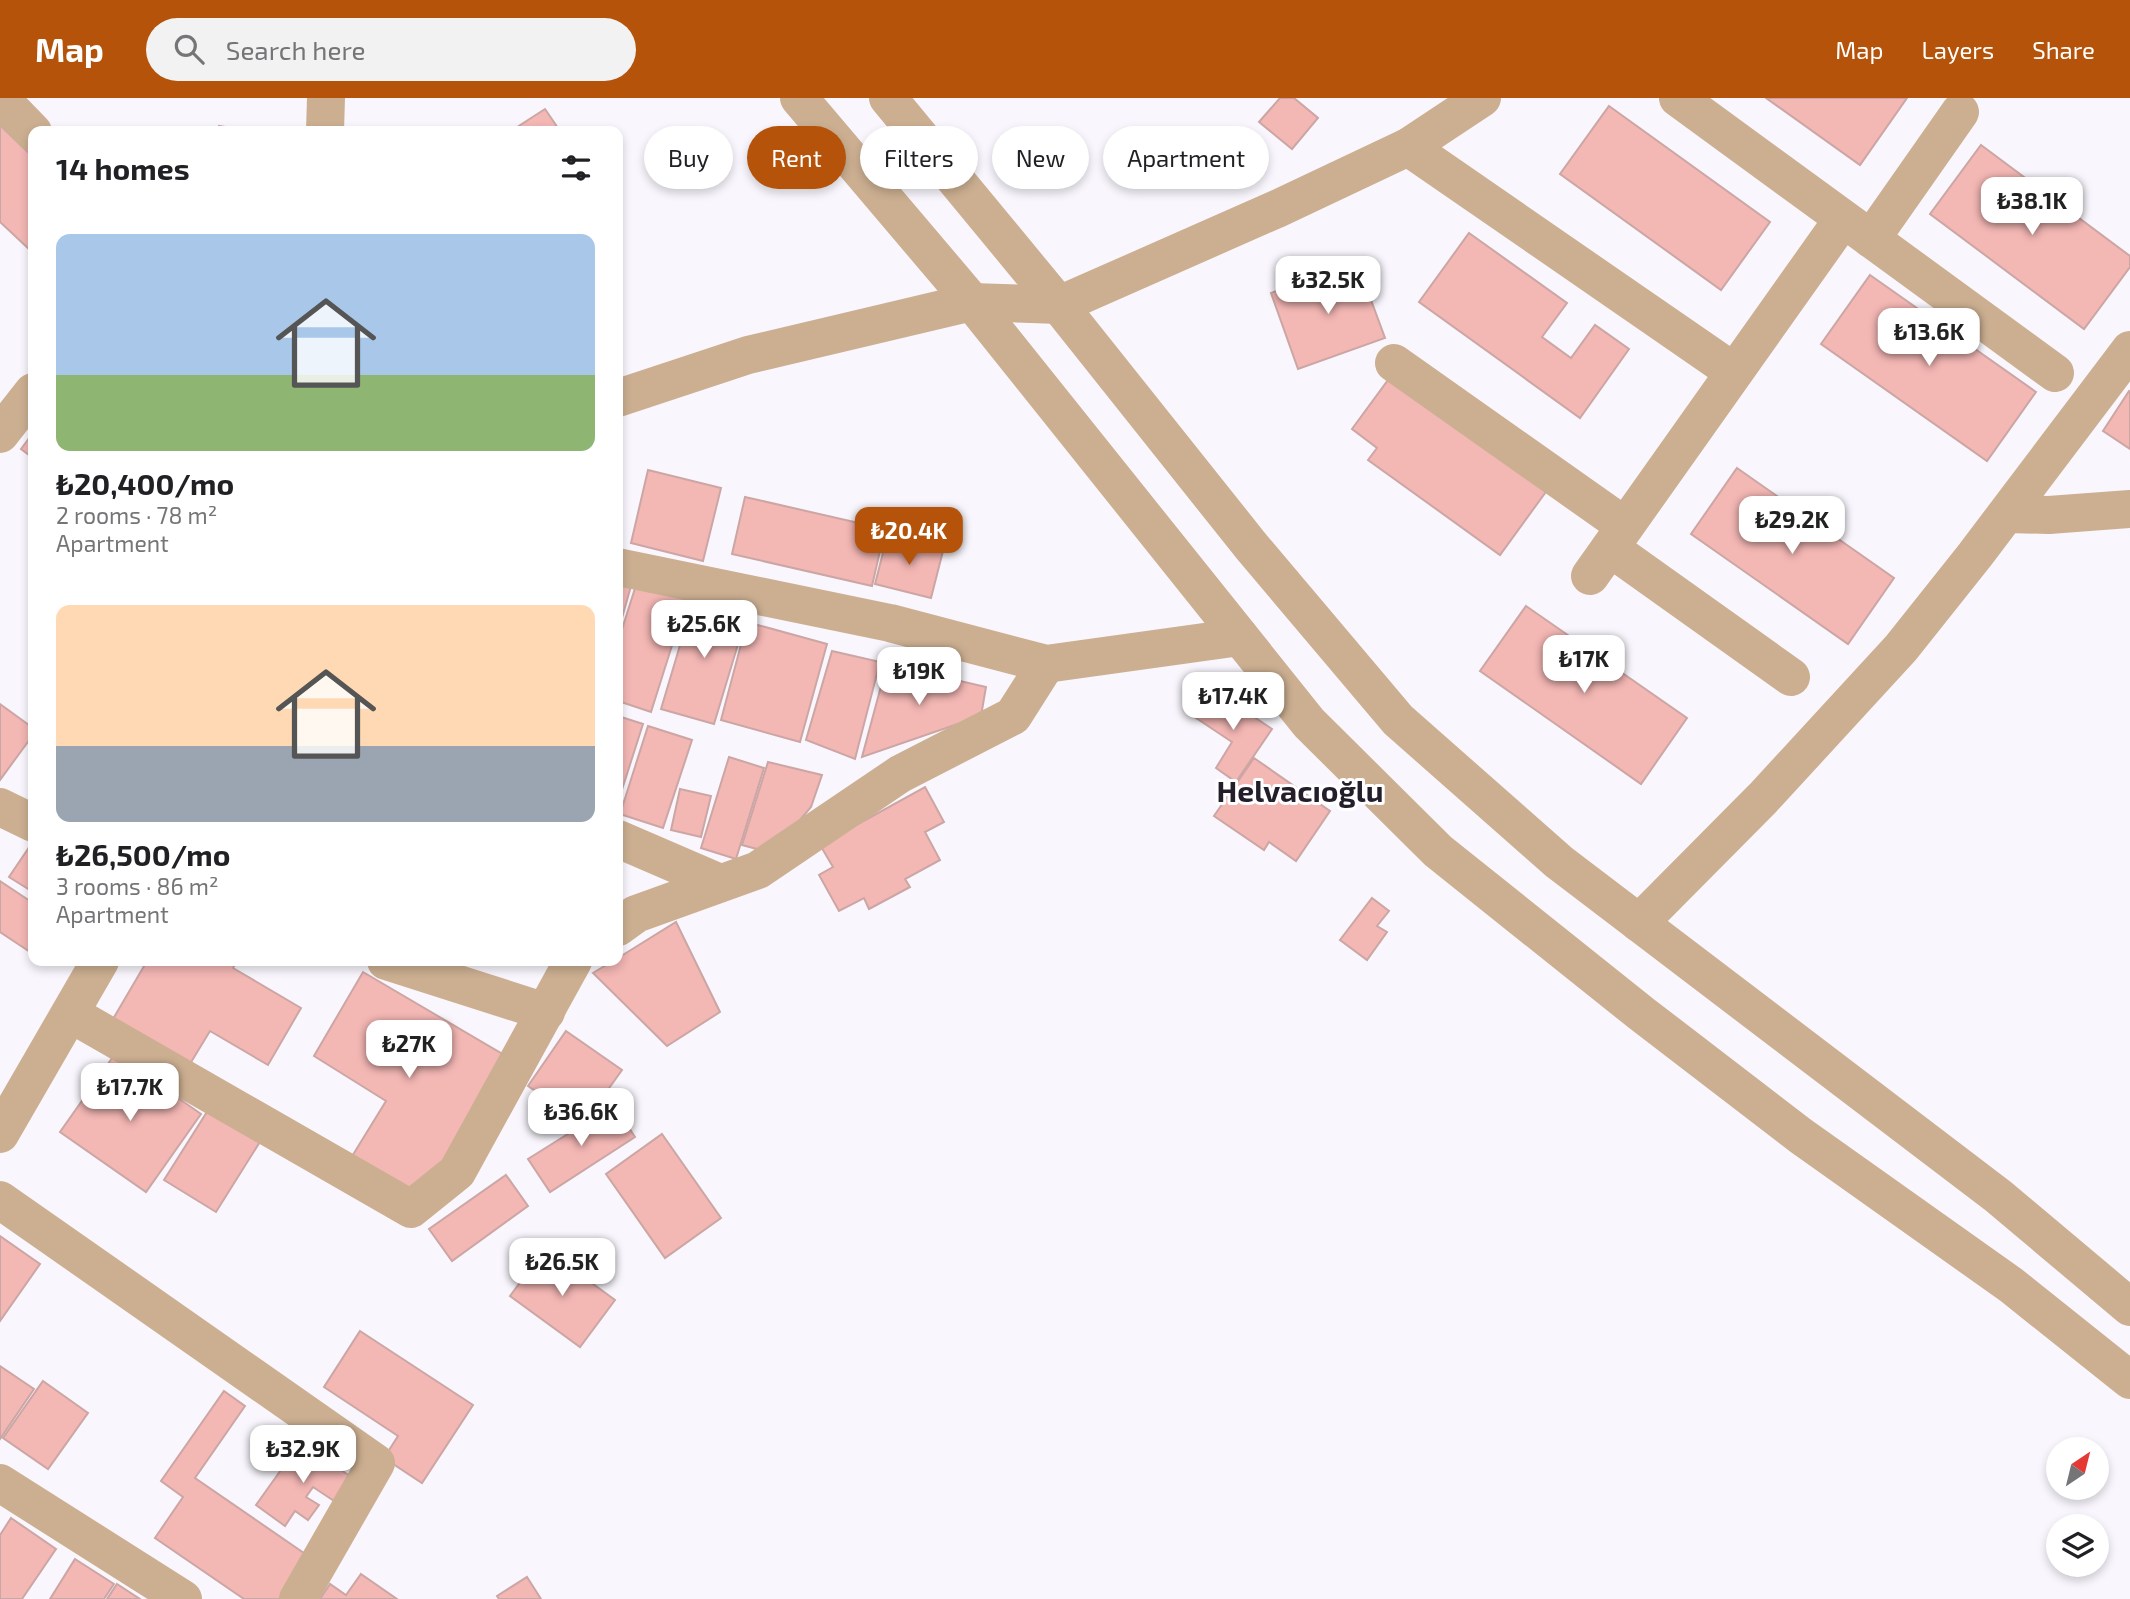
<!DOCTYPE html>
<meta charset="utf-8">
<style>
body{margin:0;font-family:"Exo 2",sans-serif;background:#f2f2f2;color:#202124;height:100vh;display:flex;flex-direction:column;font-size:26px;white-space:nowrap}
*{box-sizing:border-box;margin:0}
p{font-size:23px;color:#757577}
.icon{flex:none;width:38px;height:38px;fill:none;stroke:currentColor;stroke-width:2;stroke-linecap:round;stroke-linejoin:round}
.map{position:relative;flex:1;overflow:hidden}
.side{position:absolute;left:28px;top:28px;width:595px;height:840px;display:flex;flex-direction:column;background:#fff;border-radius:14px;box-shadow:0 4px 10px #0003}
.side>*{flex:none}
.banner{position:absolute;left:644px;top:28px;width:665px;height:63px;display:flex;gap:14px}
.needle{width:46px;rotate:35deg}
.tools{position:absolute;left:2046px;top:1339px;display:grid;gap:14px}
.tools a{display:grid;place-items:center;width:63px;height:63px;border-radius:50%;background:#fff;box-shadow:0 4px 10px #0003;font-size:35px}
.price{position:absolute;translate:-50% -60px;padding:0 16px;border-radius:14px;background:#fff;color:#222;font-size:23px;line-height:46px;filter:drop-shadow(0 2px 4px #0008)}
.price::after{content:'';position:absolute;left:50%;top:42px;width:21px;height:16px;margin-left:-10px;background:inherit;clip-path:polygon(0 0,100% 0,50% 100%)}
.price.selected{background:#b45309;color:#fff}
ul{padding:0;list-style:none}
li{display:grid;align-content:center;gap:14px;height:371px;padding:0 28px}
li span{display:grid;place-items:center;height:217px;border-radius:14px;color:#555}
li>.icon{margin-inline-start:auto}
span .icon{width:126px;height:126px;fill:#fffc;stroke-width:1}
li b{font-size:30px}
h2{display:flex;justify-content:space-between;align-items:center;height:84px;padding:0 28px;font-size:30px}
.chip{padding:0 24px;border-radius:32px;background:#fff;box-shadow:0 4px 10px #0003;font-size:24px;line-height:63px}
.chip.selected{background:#b45309;color:#fff}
header{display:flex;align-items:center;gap:42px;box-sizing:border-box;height:98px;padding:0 35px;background:#b45309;color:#fff}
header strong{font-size:33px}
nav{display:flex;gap:38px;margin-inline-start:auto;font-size:24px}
.search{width:490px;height:63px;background:#f2f2f2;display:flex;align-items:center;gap:18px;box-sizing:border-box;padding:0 24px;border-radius:38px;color:#757577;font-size:26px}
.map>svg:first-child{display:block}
.building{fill:#f3b7b4;stroke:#cca6a4;stroke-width:2}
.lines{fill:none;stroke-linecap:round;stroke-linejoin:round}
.minor{stroke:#ccaf91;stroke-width:38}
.labels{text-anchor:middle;stroke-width:6;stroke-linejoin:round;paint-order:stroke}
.district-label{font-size:30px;font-weight:bold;fill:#231e2a;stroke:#fff}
</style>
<header>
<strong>Map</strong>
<div class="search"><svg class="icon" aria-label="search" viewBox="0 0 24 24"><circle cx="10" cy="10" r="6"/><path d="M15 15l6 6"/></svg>Search here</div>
<nav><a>Map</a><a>Layers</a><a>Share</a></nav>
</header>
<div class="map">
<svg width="2130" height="1501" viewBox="0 0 2130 1501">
<rect width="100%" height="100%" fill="#f9f7fd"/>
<!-- building -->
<g class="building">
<path d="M1280 0H1294L1318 20 1292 51 1259 24Z"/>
<path d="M1766 0H1907L1860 67Z"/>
<path d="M1609 8 1770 124 1721 192 1560 76Z"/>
<path d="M545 11 560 33H511Z"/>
<path d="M0 27 33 59V149L30 152 0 124Z"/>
<path d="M219 28 252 33H218Z"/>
<path d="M1981 47 2130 158V169L2084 231 1930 116Z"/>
<path d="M1469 135 1567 205 1542 239 1571 260 1595 227 1629 251 1580 320 1419 204Z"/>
<path d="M1357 164 1385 240 1298 271 1271 195Z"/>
<path d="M1870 177 2036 294 1987 363 1821 246Z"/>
<path d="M1391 278 1548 391 1500 457 1368 362 1377 350 1352 331Z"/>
<path d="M2129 293 2130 294V351L2103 333Z"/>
<path d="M33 335V360L21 351Z"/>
<path d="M1737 370 1894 480 1848 546 1691 436Z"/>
<path d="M648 372 721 390 703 463 631 445Z"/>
<path d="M745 399 885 431 872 488 732 456Z"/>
<path d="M887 439 943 453 931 500 875 486Z"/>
<path d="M637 484 687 500 651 614 618 603V544Z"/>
<path d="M618 485 631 488 618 534Z"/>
<path d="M695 497 748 513 714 626 661 611Z"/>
<path d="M1526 508 1687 620 1641 686 1480 573Z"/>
<path d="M747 524 827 546 800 644 721 622Z"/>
<path d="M832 553 880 564 855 661 806 642Z"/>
<path d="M887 566 986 589 981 618 862 659Z"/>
<path d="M1211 590 1272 631 1236 684 1216 670 1232 644 1193 618Z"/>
<path d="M0 606 33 630V637L0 682Z"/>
<path d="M618 618 643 626 618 704Z"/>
<path d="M648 628 692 642 663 730 620 716Z"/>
<path d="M729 659 764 670 736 761 701 750Z"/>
<path d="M1254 660 1330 713 1296 763 1269 744 1264 752 1214 718Z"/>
<path d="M768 664 822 677 811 709 772 755 742 747Z"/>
<path d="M925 689 944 724 925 734 940 762 905 781 910 789 869 811 864 800 839 813 819 777 833 769 820 747Z"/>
<path d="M680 691 711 698 701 739 671 732Z"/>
<path d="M30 748 33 750V794L9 779Z"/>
<path d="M0 783 33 805V856L0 834Z"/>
<path d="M1372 800 1389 813 1377 828 1387 834 1367 862 1340 842Z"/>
<path d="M676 824 720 914 667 948 593 875 613 863H618V860Z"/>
<path d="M147 863H237L233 870 301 910 268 967 210 933 190 966 113 921Z"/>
<path d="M363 874 511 961 453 1052 411 1101 351 1060 386 1003 314 958Z"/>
<path d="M566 933 622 972 594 1011 581 1002 576 1008 565 1000 559 1009 528 988Z"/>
<path d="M115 956 201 1016 146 1094 60 1034Z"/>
<path d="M212 1006 263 1039 216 1114 164 1082Z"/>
<path d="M614 1007 635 1039 550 1094 528 1061Z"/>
<path d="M662 1036 721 1120 665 1160 606 1076Z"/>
<path d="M506 1077 528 1108 452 1163 429 1131Z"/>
<path d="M0 1138 40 1166 0 1223Z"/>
<path d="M545 1151 615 1202 580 1249 510 1198Z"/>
<path d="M360 1233 473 1307 422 1385 384 1360 398 1338 324 1289Z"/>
<path d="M0 1268 34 1291 0 1341Z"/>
<path d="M43 1283 88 1315 48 1371 3 1340Z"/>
<path d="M224 1293 245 1308 195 1380 314 1462 287 1501H244L155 1440 183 1399 161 1383Z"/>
<path d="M301 1344 354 1381 337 1405 313 1389 306 1399 319 1407 308 1422 295 1413 285 1428 256 1407Z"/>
<path d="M11 1420 56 1451 22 1501H0V1437Z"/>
<path d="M75 1461 114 1486 104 1501H50Z"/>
<path d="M361 1476 397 1501H320L330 1486 346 1497Z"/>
<path d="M527 1479 541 1501H499L497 1498Z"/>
<path d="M117 1486 140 1501H107Z"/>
</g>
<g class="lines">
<!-- minor -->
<g class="minor">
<path d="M0 0 33 34"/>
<path d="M799 0 972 204 1309 625 1438 753 1642 916 1801 1038 2011 1187 2130 1282"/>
<path d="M888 0 1059 207 1251 448 1398 622 1559 764 1998 1098 2130 1209"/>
<path d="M1678 0 2055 275"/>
<path d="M325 33 326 0"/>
<path d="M1408 49 1734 274"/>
<path d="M1871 141 1960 14"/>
<path d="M1394 265 1625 428"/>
<path d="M618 300 748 257 972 204 1059 207 1279 110 1408 49 1482 0"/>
<path d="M0 336 33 294"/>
<path d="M2007 416 2049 417 2130 411"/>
<path d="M1610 450 1791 579"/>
<path d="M618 469 890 525 1046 566 1240 539"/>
<path d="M1590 478 1843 121"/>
<path d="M0 709 33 725"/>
<path d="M618 741 720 785"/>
<path d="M1639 825 1763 700 1901 550 1975 457 2130 252"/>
<path d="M618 829 636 816 758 772 900 676 1013 618 1046 566"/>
<path d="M386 863 546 914"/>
<path d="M71 916 411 1111 457 1074 573 863"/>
<path d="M0 1036 100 863"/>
<path d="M0 1102 376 1365 298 1501"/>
<path d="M0 1385 183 1501"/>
</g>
</g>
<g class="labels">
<!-- district labels -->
<g class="district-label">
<text x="1300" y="704">Helvacıoğlu</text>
</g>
</g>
</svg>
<div class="tools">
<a><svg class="needle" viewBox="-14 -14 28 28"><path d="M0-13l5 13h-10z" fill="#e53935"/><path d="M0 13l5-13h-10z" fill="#757577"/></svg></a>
<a><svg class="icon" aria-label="layers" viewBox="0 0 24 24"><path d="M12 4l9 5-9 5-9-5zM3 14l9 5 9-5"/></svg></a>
</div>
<b class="price" style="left:2032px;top:139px">₺38.1K</b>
<b class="price" style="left:1328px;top:218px">₺32.5K</b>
<b class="price" style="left:1929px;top:270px">₺13.6K</b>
<b class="price" style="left:1792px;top:458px">₺29.2K</b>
<b class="price selected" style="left:909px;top:469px">₺20.4K</b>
<b class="price" style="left:704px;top:562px">₺25.6K</b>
<b class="price" style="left:1584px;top:597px">₺17K</b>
<b class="price" style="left:919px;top:609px">₺19K</b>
<b class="price" style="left:1233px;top:634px">₺17.4K</b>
<b class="price" style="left:409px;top:982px">₺27K</b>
<b class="price" style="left:130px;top:1025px">₺17.7K</b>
<b class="price" style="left:581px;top:1050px">₺36.6K</b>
<b class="price" style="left:562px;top:1200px">₺26.5K</b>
<b class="price" style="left:303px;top:1387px">₺32.9K</b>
<div class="banner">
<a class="chip">Buy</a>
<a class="chip selected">Rent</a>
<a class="chip">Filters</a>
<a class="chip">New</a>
<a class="chip">Apartment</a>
</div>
<section class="side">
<h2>14 homes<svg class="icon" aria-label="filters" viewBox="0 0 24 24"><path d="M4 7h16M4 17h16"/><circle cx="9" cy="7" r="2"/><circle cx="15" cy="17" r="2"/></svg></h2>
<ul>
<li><span style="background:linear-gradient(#a9c7e8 65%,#8fb573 0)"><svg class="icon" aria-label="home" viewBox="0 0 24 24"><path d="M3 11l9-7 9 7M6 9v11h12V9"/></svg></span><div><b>₺20,400/mo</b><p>2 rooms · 78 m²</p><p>Apartment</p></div></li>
<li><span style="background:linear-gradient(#ffd9b3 65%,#9aa5b1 0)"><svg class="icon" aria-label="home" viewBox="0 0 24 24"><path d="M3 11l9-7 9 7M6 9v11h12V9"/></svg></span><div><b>₺26,500/mo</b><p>3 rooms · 86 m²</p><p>Apartment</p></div></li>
</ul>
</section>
</div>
